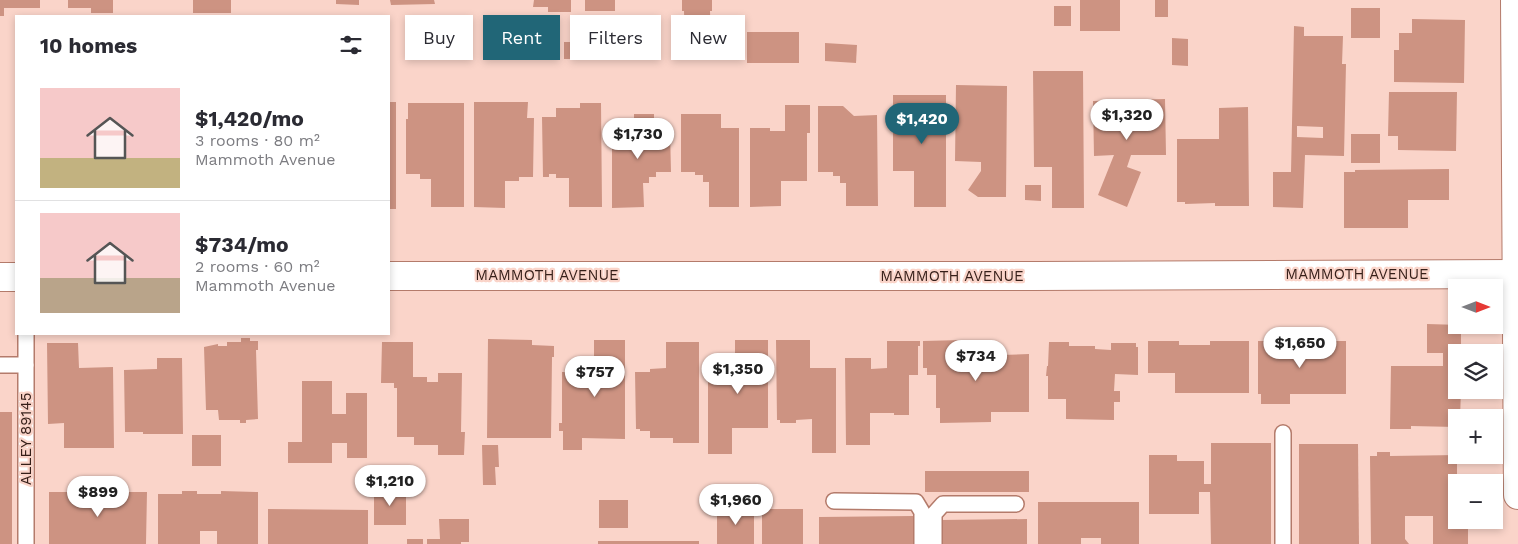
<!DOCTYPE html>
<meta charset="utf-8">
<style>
body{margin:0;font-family:"Work Sans",sans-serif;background:#f2f2f3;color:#2b2b33;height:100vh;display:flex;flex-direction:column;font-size:19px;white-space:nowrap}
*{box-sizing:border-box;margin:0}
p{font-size:16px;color:#7c7c81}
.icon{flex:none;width:28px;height:28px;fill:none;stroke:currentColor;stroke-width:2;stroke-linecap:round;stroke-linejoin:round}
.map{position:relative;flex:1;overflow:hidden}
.side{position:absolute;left:15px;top:15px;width:375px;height:320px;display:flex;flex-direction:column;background:#fff;border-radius:0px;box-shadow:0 2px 8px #0003}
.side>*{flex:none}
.guide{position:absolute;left:405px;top:15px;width:475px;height:45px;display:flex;gap:10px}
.needle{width:32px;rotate:90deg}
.tools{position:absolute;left:1448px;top:279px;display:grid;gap:10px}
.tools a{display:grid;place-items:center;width:55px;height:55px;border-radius:0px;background:#fff;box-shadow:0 2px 8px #0003;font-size:25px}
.price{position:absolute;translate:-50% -42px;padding:0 11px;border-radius:18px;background:#fff;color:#222;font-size:16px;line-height:32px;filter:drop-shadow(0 1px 2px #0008)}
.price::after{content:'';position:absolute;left:50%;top:30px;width:15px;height:11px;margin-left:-8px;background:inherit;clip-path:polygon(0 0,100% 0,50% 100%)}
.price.active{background:#216677;color:#fff}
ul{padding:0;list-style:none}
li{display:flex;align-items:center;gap:15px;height:125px;padding:0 25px}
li+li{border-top:1px solid #e1e1e2}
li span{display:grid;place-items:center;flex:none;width:140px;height:100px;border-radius:0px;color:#555}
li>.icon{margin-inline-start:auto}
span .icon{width:60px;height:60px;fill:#fffc;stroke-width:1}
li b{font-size:21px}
h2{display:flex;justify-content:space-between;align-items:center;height:60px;padding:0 25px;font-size:21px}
.pill{padding:0 18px;border-radius:0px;background:#fff;box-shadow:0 2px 8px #0003;font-size:18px;line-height:45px}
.pill.active{background:#216677;color:#fff}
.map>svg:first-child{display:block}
.building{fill:#cd9382;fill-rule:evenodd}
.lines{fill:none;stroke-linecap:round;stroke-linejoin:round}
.lane-casing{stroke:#b47b6b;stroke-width:18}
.street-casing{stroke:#b47b6b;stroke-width:30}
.lane{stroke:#fff;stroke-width:15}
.street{stroke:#fff;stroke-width:28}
.labels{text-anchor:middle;stroke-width:4.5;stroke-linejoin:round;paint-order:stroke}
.street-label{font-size:15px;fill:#361f19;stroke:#fad4c9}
</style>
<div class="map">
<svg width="1518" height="544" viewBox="0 0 1518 544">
<rect width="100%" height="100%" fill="#fad4c9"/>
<!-- building -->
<g class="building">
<path d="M0 0H40V8H4V16H0Z"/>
<path d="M68 0H113V13H91V8H68Z"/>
<rect x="193" y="0" width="38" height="13"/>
<path d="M336 0H359V5L336 4Z"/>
<path d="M390 0H434L435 4 391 5Z"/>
<path d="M534 0H571V12H548V7H533Z"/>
<rect x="585" y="0" width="30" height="11"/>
<path d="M682 0H712V11H710L711 45H685L684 11H682Z"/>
<rect x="1080" y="0" width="40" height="31"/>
<rect x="1155" y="0" width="13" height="17"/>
<rect x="1054" y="6" width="17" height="20"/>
<rect x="1351" y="8" width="29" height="30"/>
<path d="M1412 19 1465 20 1464 83 1394 82V50H1399V33H1412Z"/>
<path d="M1294 26 1304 27V36H1343L1342 64H1346L1344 156 1305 155 1303 208 1273 207V172H1291ZM1297 126 1323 127V138L1297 137Z"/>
<rect x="747" y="32" width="52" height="31"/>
<path d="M1172 38 1188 39V66L1172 65Z"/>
<rect x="564" y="42" width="13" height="17"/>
<path d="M825 43 857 45 856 63 825 61Z"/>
<path d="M1033 71H1083L1084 208H1052V167H1034Z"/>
<path d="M956 85 1007 86 1006 197H978L968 190 981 171V162L955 161Z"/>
<path d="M1389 92H1457L1456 151 1398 150V136H1388Z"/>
<path d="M893 95H946V207H914V171H893Z"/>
<path d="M1165 99 1166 155H1131L1127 167 1141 172 1127 207 1098 195 1114 155 1094 156 1093 101Z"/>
<rect x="389" y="102" width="7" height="107"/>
<path d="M474 102H528L527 118H534L533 177H519V181H505V208L474 207Z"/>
<path d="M408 103H464V207H431V179H420V174H406V119H408Z"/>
<path d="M580 103H601L602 207H569V178H556V174H549V177H543L542 117H556V108H580Z"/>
<path d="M785 105H810V133H807V181H781V206L750 207V128H770V131H785Z"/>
<path d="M818 106H843L854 116 877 115 878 206H846V183H840V176H833V172H818Z"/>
<path d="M1248 107 1249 206H1215V203L1185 204V202H1177V139H1219V108Z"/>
<path d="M634 114H654V131H670L671 172H656V177H649V183H643L644 207 612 208V129H634Z"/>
<path d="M681 114H721V128H739V207H709V182H703V175H695V172H681Z"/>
<rect x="1351" y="134" width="29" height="29"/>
<path d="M1449 169V200H1408V228H1344V172H1355V170Z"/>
<path d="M1025 185H1041V201L1025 200Z"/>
<path d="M1427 324 1461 325V352H1456V390H1461L1460 418H1456V427L1411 426V429H1390L1391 366H1443V353H1427Z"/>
<path d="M241 338H250V341H258V350H256L258 419 246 420V423H240V420H219L218 410H206L204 347 218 344V346H227V342H241Z"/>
<path d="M488 339 532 340V345L554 346V357H552L551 438H487Z"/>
<path d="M594 340H625V439L582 438V450H563V431H559V423H562V372H578V368H594Z"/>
<path d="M735 340H768V428H732V454H708V369H735Z"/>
<path d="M776 340H810V368H836V453H812V419L796 420V423H780V420H777Z"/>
<path d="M962 340 963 363H976L975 350H1000V355L1029 354V412H991V422L940 423V408H936V375H927V368H923V341Z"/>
<path d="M887 341H920V346H918V375H909V415H894V413H870V445H846L845 358H871V369L887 368Z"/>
<path d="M1148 341H1179V345H1210V341H1249V393H1175V373H1148Z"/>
<path d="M1258 341H1346V394H1290V404H1261V394H1258Z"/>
<path d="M382 342H413V377H427V382H438V373H462L461 432H465L464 455H438V445H414V437H397V388H394V383H381Z"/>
<path d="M666 342H699V443H673V438H650V431H640V429H636L635 372H650V369L666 368Z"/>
<path d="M1049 342H1069V346H1095V349L1111 350V343H1136V347H1138V375L1115 374 1114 391H1120V402H1114V420L1066 419V399H1048V376H1046L1047 366H1048Z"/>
<path d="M47 343H78L79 368 113 367 114 448H64V423L48 424Z"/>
<path d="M157 358H182L183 434H143V432H125L124 370 157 369Z"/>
<path d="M302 381H332V414H346V393H367V458H347V443H332V463H288V442H302Z"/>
<rect x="0" y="412" width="12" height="132"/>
<rect x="192" y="435" width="29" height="31"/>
<path d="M1211 443H1271V544H1211L1210 492H1199V514H1149V455H1177V461H1204V484H1211Z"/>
<path d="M1299 444H1358L1359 544H1299Z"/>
<path d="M482 445H498L499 467H495L496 485H483Z"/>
<path d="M1377 452H1390V456L1457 455V474H1459L1460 482H1456V520H1468V544H1433V516H1405V539L1409 544H1371L1370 456H1377Z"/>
<rect x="925" y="471" width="104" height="21"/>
<path d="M112 489H128V492H147L146 544H49V492H112Z"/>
<rect x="374" y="489" width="32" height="36"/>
<path d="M182 491H197V494H221V491L258 492V544H217V531H200V544H158V494H182Z"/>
<rect x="599" y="500" width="29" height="28"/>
<path d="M1038 502H1139V544H1101V538H1081V544H1038Z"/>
<path d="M268 509 368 510V544H268Z"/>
<rect x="717" y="509" width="37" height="35"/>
<rect x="762" y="509" width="41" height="35"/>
<path d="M913 516V544H819V517Z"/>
<path d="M439 519H469V542H461V544H427V539H440Z"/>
<path d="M1027 519V544H941V520Z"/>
<rect x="407" y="539" width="16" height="5"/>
<rect x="598" y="541" width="101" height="3"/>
</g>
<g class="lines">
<defs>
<g id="lane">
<path d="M0 365H26"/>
<path d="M1283 433V544"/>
<path d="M834 501 916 502 922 512V544"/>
<path d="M26 544V334"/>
<path d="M934 544V514L943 504H1016"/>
</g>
<g id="street">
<path d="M1515 0 1518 495"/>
<path d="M389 276H1035L1515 274"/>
<path d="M0 277H16"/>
</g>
</defs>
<!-- lane casing -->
<use href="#lane" class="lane-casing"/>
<!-- street casing -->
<use href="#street" class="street-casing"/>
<!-- lane -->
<use href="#lane" class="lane"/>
<!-- street -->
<use href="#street" class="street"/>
</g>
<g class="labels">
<!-- street labels -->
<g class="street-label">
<text x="1357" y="279">MAMMOTH AVENUE</text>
<text x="547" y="280">MAMMOTH AVENUE</text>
<text x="952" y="281">MAMMOTH AVENUE</text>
<text transform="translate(26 439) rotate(-90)" y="5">ALLEY 89145</text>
</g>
</g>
</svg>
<div class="tools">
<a><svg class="needle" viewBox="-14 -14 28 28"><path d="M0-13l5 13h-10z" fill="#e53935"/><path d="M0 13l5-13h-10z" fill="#7c7c81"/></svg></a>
<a><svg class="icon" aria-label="layers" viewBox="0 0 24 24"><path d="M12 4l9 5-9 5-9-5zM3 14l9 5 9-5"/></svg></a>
<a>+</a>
<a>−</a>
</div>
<b class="price" style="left:1127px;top:141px">$1,320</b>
<b class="price active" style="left:922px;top:145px">$1,420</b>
<b class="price" style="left:638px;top:160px">$1,730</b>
<b class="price" style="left:1300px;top:369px">$1,650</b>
<b class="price" style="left:976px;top:382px">$734</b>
<b class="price" style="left:738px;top:395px">$1,350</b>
<b class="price" style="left:595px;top:398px">$757</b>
<b class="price" style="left:390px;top:507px">$1,210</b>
<b class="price" style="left:98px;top:518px">$899</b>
<b class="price" style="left:736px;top:526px">$1,960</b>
<div class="guide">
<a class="pill">Buy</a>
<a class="pill active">Rent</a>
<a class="pill">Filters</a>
<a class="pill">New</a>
</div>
<section class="side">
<h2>10 homes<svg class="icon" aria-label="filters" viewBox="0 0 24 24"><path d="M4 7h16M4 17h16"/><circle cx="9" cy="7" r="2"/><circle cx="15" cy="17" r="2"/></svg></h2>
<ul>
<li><span style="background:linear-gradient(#f6c9c9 70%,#c2b280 0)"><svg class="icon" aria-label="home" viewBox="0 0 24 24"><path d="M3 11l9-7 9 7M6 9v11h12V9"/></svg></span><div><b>$1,420/mo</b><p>3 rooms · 80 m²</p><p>Mammoth Avenue</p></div></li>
<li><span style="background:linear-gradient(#f6c9c9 65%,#b9a48a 0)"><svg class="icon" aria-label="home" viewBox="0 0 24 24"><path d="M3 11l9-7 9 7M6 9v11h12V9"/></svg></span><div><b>$734/mo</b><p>2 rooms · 60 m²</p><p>Mammoth Avenue</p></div></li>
</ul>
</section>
</div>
